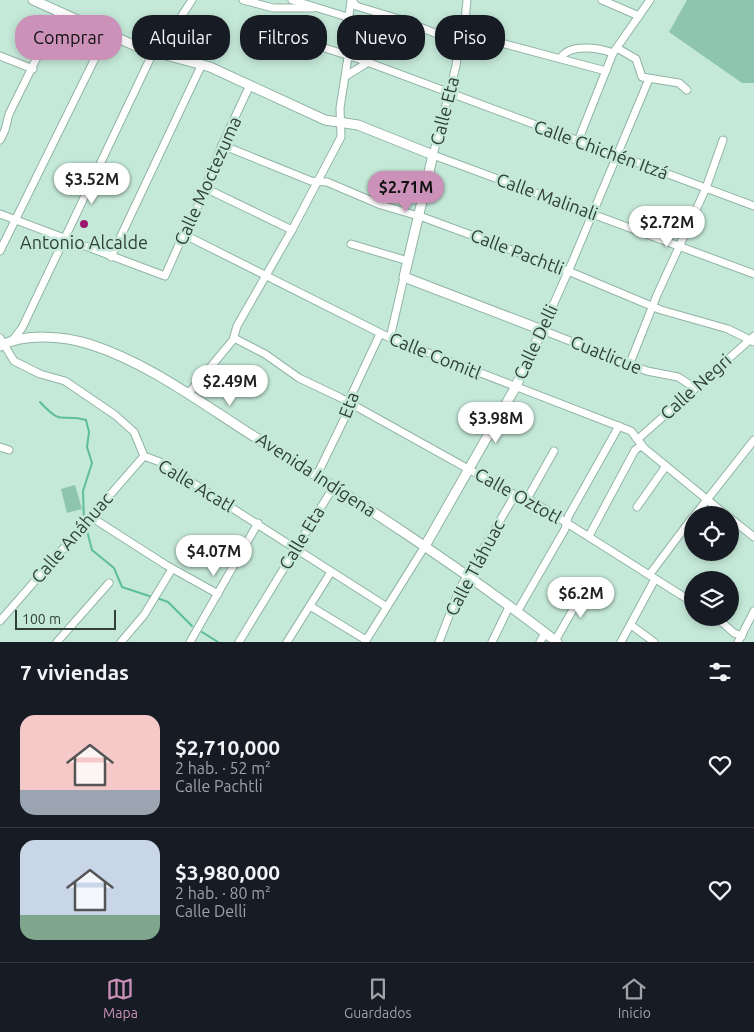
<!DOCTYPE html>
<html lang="es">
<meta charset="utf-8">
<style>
body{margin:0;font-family:Ubuntu,sans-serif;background:#242831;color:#f1f3f6;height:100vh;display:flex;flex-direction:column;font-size:19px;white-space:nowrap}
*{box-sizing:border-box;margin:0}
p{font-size:16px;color:#9ea1a6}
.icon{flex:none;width:28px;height:28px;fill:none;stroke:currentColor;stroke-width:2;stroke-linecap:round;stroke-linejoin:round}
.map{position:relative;height:642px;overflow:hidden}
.side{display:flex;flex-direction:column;background:#171b24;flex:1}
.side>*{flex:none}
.guide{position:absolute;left:15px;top:15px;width:500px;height:45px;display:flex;gap:10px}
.tools{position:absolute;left:684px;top:506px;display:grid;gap:10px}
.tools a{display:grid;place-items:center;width:55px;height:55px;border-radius:50%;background:#171b24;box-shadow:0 2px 8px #0003;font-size:25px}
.scale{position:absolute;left:15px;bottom:12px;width:101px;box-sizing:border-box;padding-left:5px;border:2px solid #303f39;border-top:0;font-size:14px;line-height:18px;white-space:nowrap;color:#303f39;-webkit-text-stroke:4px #c5e9d9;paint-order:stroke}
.price{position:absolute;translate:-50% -42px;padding:0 11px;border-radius:18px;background:#fff;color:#222;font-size:16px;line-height:32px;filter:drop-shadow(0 1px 2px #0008)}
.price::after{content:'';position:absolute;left:50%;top:30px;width:15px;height:11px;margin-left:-8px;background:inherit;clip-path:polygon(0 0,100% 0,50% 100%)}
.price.selected{background:#cb91b8;color:#111}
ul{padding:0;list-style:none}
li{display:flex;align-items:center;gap:15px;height:125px;padding:0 20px}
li+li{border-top:1px solid #363941}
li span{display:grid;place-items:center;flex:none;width:140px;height:100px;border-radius:15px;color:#555}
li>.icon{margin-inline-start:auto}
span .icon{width:60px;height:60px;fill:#fffc;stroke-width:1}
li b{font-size:21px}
h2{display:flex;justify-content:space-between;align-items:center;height:60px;padding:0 20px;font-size:21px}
.chip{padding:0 18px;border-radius:20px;background:#171b24;box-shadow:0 2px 8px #0003;font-size:18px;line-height:45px}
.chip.selected{background:#cb91b8;color:#111}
.menu{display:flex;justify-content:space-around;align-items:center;height:70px;border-top:1px solid #363941;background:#171b24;font-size:14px;color:#9ea1a6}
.menu a{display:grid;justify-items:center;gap:2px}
.menu .selected{color:#cb91b8}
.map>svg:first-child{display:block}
.green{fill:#8ec5af}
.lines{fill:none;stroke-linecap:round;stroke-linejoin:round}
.stream{stroke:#5ebd9b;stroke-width:2}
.minor-casing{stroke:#91b4a5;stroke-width:9}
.tertiary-casing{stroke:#91b4a5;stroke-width:11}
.minor{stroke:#fff;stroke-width:7}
.tertiary{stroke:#fff;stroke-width:9}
.poi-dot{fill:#9c196c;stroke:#c5e9d9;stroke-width:2}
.labels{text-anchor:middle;stroke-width:5;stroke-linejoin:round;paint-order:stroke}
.street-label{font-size:18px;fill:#303f39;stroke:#c5e9d9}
.poi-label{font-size:18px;fill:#303f39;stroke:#c5e9d9}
</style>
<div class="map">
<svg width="754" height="642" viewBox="0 0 754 642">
<rect width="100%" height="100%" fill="#c5e9d9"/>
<!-- green -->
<g class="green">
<path d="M687 0H754V83H742L669 32Z"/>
<path d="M75 485 82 509 67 513 61 489Z"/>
</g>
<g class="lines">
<!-- stream -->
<g class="stream">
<path d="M40 402C63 427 60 413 86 420L89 432 87 447 92 463 83 491 84 522"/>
<path d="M86 527 92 550 114 568 122 587 152 597"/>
<path d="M157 598 168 602 192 626"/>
<path d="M202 632 218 642"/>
</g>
<defs>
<g id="minor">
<path d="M243 0 273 8H313"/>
<path d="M292 0 344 16 361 26 399 31 409 22"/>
<path d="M352 0 356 6 399 19 440 35 490 40 606 71"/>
<path d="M467 0 464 31 458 49 456 66 433 155 754 274"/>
<path d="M602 0 639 16"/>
<path d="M440 35 452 48 457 51"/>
<path d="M303 41 359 59 754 206"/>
<path d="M617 48 636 59 642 77 679 83 687 90"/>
<path d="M0 56 33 69"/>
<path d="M561 58C569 43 600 48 613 53"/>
<path d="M346 76 367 63"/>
<path d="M649 79 571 265 542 330 647 371 678 377 695 388"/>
<path d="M0 140 5 130 9 114 59 13"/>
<path d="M578 141 613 53 650 0"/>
<path d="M222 145 311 181 327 182 381 205 425 218 568 271 661 310 728 329 754 342"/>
<path d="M205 188 292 230"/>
<path d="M0 214 165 276 181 240 188 231 222 145 250 85"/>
<path d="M185 235 390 338 631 431 644 448 726 515"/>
<path d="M351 244 408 261"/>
<path d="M0 251 107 34"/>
<path d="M111 257 202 64"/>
<path d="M0 338 14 361 40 374 65 381 115 415 134 432 144 456 160 462 387 607"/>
<path d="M234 338 265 354 299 378 339 397 515 495 532 501 692 602"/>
<path d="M390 338 404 277"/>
<path d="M12 341 22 328 150 59 162 46 192 0"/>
<path d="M630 363 657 295 706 188 723 140"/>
<path d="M188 394 233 340 237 326 292 230 341 137 340 108 352 32 349 16 351 0"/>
<path d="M638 439 754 336"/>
<path d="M0 447 9 450"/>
<path d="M317 475 349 409 350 398 380 334"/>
<path d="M527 499 554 451"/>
<path d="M637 507 666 466"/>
<path d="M695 515 754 440"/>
<path d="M91 517 166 565 218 594"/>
<path d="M730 518 754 537"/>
<path d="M589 536 635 450 642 445"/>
<path d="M650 574 692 518"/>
<path d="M310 606 366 640"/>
<path d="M517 612 565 529 568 517 619 426"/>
<path d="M717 618 734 633 742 636"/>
<path d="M0 621 144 456"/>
<path d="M631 625 654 642"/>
<path d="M555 641 587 585"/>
<path d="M57 642 109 583"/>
<path d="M121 642 144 615 172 569"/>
<path d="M190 642 258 523"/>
<path d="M239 642 334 486"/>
<path d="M287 642 331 572"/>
<path d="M365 642 425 546"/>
<path d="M439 642 459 590 515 495"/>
<path d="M492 642 509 607"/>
<path d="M540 642 545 633"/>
<path d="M621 642 655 579"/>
<path d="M738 642 754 611"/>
</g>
<g id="tertiary">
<path d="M33 0 140 48 210 67 325 120 358 125 433 155 404 277 542 330 515 388 425 546"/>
<path d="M0 346C25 333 63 336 89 344 146 362 197 400 247 432 353 498 458 565 557 642"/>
</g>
</defs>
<!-- minor casing -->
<use href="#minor" class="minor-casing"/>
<!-- tertiary casing -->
<use href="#tertiary" class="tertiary-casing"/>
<!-- minor -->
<use href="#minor" class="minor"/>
<!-- tertiary -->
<use href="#tertiary" class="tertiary"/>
</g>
<!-- markers -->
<circle class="poi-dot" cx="84" cy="224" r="5"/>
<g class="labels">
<!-- street labels -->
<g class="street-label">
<text transform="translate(445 111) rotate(-76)" y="6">Calle Eta</text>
<text transform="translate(601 150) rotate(20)" y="6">Calle Chichén Itzá</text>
<text transform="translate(208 181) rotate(-66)" y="6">Calle Moctezuma</text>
<text transform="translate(547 197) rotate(20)" y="6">Calle Malinali</text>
<text transform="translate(517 252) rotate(21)" y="6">Calle Pachtli</text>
<text transform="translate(536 342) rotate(-65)" y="6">Calle Delli</text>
<text transform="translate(606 355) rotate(22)" y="6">Cuatlicue</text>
<text transform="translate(435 356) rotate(22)" y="6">Calle Comitl</text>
<text transform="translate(696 387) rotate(-42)" y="6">Calle Negri</text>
<text transform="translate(349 405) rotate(-69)" y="6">Eta</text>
<text transform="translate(316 475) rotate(33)" y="6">Avenida Indígena</text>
<text transform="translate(196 486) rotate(31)" y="6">Calle Acatl</text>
<text transform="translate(518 496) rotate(29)" y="6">Calle Oztotl</text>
<text transform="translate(72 538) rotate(-49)" y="6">Calle Anáhuac</text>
<text transform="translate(302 538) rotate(-59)" y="6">Calle Eta</text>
<text transform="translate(475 568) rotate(-62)" y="6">Calle Tláhuac</text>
</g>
<!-- poi labels -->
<g class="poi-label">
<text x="84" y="249">Antonio Alcalde</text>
</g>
</g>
</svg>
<div class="tools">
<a><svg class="icon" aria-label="locate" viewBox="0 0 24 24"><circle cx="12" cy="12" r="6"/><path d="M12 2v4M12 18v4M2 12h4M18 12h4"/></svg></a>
<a><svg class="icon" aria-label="layers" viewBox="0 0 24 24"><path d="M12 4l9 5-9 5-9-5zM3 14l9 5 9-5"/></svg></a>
</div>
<div class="scale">100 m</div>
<b class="price" style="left:92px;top:205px">$3.52M</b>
<b class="price selected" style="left:406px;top:213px">$2.71M</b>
<b class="price" style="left:667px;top:248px">$2.72M</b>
<b class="price" style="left:230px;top:407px">$2.49M</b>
<b class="price" style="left:496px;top:444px">$3.98M</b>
<b class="price" style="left:214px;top:577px">$4.07M</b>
<b class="price" style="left:581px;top:619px">$6.2M</b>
<div class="guide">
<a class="chip selected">Comprar</a>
<a class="chip">Alquilar</a>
<a class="chip">Filtros</a>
<a class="chip">Nuevo</a>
<a class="chip">Piso</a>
</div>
</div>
<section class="side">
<h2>7 viviendas<svg class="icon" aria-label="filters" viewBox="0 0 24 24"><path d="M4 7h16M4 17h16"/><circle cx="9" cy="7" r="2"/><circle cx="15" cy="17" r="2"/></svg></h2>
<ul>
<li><span style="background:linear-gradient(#f6c9c9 75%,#9aa5b1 0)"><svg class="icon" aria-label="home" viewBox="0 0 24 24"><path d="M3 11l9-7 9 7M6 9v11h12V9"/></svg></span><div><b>$2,710,000</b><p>2 hab. · 52 m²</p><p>Calle Pachtli</p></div><svg class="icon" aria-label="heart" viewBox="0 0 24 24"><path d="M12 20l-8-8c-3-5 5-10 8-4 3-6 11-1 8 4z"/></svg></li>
<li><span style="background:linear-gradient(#c9d6e8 75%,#7fa58c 0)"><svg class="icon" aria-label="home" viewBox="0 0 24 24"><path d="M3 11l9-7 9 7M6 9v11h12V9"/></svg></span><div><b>$3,980,000</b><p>2 hab. · 80 m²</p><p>Calle Delli</p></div><svg class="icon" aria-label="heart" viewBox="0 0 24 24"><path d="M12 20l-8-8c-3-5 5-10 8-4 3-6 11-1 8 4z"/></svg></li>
</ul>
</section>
<nav class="menu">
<a class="selected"><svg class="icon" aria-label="map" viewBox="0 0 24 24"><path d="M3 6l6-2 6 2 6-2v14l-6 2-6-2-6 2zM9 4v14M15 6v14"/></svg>Mapa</a>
<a><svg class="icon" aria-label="saved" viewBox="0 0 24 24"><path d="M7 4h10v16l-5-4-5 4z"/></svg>Guardados</a>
<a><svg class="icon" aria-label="home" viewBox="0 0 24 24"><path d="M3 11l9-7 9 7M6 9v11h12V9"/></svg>Inicio</a>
</nav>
